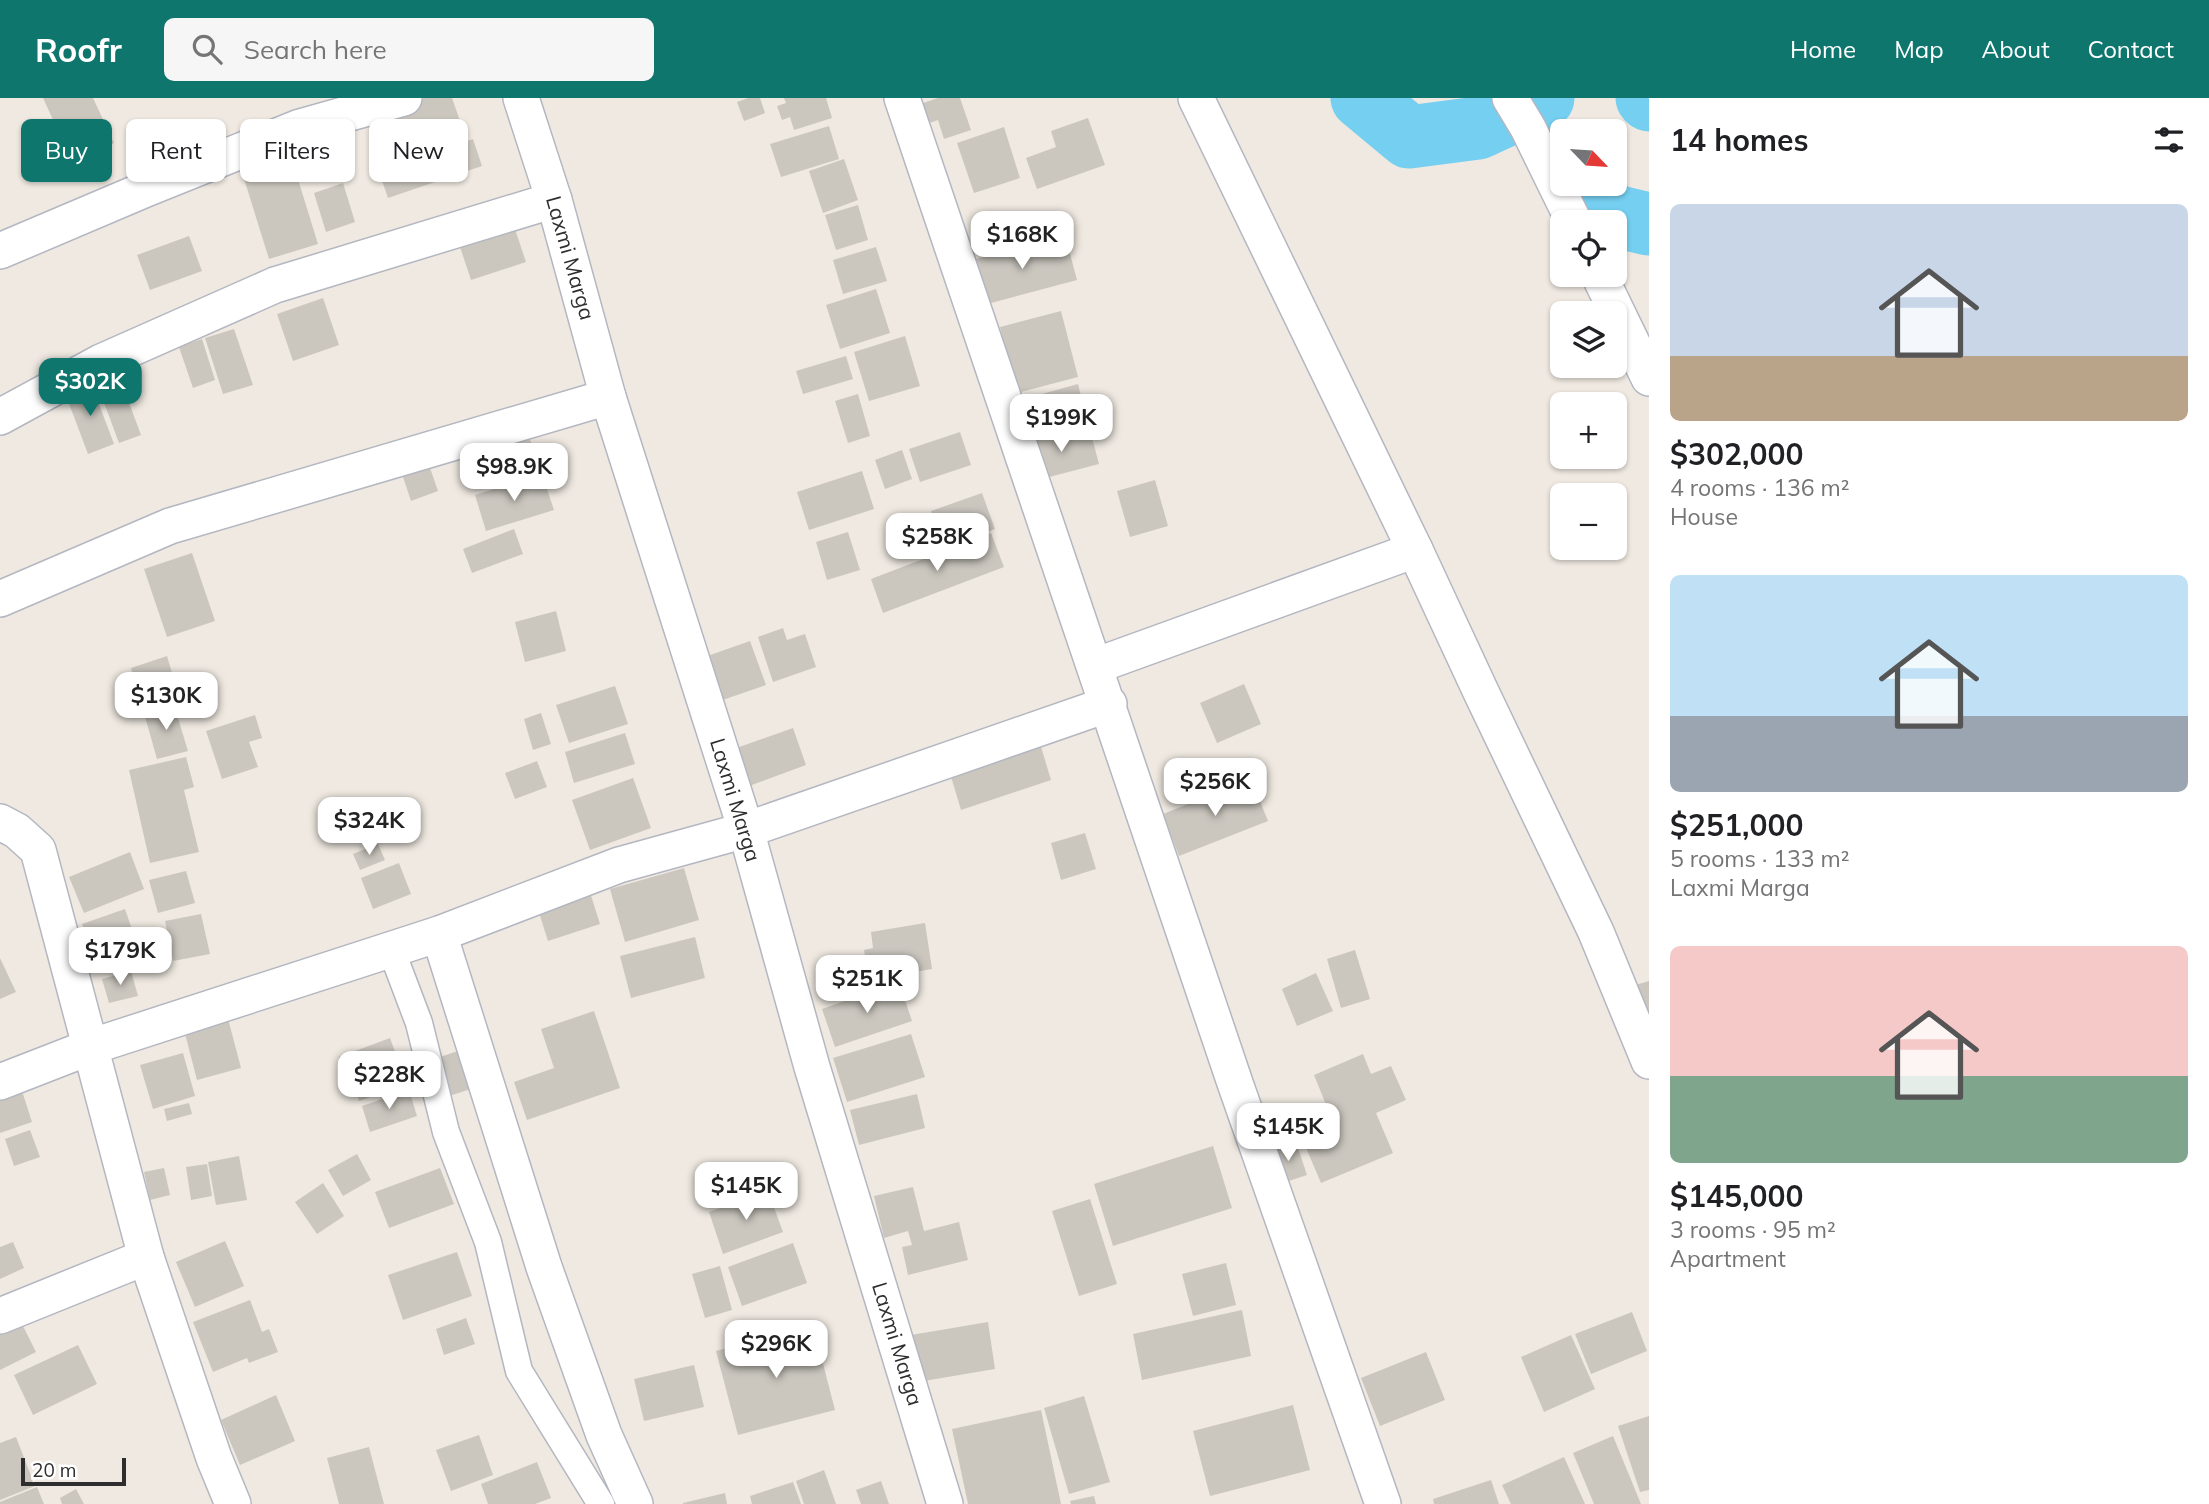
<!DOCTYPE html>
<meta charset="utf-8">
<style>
body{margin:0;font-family:Mulish,sans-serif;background:#f6f6f6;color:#202124;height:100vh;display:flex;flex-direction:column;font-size:26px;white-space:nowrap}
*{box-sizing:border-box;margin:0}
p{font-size:23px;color:#757577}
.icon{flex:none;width:38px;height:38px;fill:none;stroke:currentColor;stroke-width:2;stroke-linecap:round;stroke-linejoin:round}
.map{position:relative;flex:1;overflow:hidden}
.drawer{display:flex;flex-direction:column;background:#fff;width:560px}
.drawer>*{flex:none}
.hud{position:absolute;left:21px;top:21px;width:665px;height:63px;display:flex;gap:14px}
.needle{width:46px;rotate:115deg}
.tools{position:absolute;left:1550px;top:21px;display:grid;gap:14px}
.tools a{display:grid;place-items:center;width:77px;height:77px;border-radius:10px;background:#fff;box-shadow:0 2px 5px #0004;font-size:35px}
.scale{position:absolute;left:21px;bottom:18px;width:105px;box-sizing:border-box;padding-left:7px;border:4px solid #2e2e2e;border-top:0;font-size:19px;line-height:24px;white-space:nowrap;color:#2e2e2e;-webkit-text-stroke:5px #fff;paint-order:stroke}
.price{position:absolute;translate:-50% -60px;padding:0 16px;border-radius:14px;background:#fff;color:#222;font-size:23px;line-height:46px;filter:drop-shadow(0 2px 4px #0008)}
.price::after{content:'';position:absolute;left:50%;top:42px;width:21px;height:16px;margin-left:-10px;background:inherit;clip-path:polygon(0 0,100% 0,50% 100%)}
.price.current{background:#0f766e;color:#fff}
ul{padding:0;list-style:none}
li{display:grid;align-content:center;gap:14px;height:371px;padding:0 21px}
li span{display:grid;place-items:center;height:217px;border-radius:10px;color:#555}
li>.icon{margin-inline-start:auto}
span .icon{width:126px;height:126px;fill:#fffc;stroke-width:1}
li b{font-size:30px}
h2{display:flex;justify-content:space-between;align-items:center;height:84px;padding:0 21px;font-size:30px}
.pill{padding:0 24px;border-radius:10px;background:#fff;box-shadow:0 2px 5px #0004;font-size:24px;line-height:63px}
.pill.current{background:#0f766e;color:#fff}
header{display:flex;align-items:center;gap:42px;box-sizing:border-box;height:98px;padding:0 35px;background:#0f766e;color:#fff}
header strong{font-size:33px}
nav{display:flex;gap:38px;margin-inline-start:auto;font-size:24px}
.search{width:490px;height:63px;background:#f6f6f6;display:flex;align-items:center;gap:18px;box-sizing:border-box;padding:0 24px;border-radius:10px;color:#757577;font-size:26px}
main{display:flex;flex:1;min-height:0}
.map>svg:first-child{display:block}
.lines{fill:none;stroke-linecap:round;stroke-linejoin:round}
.river{stroke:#75cff0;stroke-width:63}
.building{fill:#cbc7bf}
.pedestrian-casing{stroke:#b4b7c1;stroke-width:29}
.minor-casing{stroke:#b4b7c1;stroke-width:38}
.pedestrian{stroke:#fff;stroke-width:26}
.minor{stroke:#fff;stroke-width:35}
.labels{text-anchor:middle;stroke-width:6;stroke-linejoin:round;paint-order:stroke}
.street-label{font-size:21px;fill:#2e2e2e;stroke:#fff}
</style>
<header>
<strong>Roofr</strong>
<div class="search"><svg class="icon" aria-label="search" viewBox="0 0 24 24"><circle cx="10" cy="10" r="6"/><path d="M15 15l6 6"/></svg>Search here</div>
<nav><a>Home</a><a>Map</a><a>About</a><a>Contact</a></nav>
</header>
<main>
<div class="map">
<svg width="1649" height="1406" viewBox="0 0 1649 1406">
<rect width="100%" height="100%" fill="#efe9e1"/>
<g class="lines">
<!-- river -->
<g class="river">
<path d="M1362 0 1409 39 1478 30 1543 0"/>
<path d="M1647 0 1649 2"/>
<path d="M1592 86 1606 116 1649 126"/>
</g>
</g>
<!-- building -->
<g class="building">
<path d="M43 0H93L114 45 73 65Z"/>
<path d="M424 0H452L467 43 473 41 482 68 388 100 379 74 400 66 383 14Z"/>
<path d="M748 0H760L765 15 744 23 737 4Z"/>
<path d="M784 0H826L832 20 794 32 790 19 782 22 777 8 786 5Z"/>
<path d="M938 0H960L971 32 944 41 938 22 918 29 911 9Z"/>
<path d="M1088 20 1105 67 1037 91 1026 60 1056 49 1051 33Z"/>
<path d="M829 28 839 61 781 79 770 46Z"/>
<path d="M1004 29 1020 80 974 95 957 45Z"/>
<path d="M344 31 353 58 330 65 322 39Z"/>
<path d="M289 52 318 146 269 161 240 68Z"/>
<path d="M844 61 858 102 823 115 809 73Z"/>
<path d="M343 85 355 124 326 134 314 95Z"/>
<path d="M858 107 868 142 836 152 825 117Z"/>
<path d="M511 119 526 164 471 182 456 137Z"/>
<path d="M1065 137 1077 182 980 208 968 163Z"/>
<path d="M189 138 202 173 150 192 137 157Z"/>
<path d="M876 149 887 183 843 196 833 162Z"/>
<path d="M876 191 890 235 840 251 826 207Z"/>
<path d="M323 200 339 247 293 263 277 216Z"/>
<path d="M1061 213 1078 279 1017 295 1000 229Z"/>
<path d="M234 231 253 287 223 296 205 240Z"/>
<path d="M905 238 920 288 869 303 854 254Z"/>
<path d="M202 241 215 282 193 290 179 249Z"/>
<path d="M846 258 853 281 803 296 796 273Z"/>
<path d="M118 275 141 337 119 345 96 283Z"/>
<path d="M91 285 114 346 88 356 65 295Z"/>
<path d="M1078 286 1086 318 1040 331 1031 299Z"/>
<path d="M858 296 870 338 848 345 835 303Z"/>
<path d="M1089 328 1099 366 1034 383 1023 346Z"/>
<path d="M526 329 538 366 476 387 462 346Z"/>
<path d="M960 334 971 367 920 384 909 351Z"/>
<path d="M902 352 912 381 885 391 875 362Z"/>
<path d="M429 367 438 393 411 403 402 376Z"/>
<path d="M862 373 874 411 809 432 797 394Z"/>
<path d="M542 376 554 412 486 433 475 397Z"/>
<path d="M1155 382 1168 428 1130 439 1117 393Z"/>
<path d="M982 395 995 431 944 450 931 413Z"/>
<path d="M514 431 523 456 472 475 463 451Z"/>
<path d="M848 434 860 472 827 482 816 444Z"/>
<path d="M991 435 1004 469 883 515 871 481Z"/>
<path d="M192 455 215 523 167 539 144 471Z"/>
<path d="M556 513 566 553 525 564 515 524Z"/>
<path d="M783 530 787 542 805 536 816 569 773 584 758 539Z"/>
<path d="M750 543 766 587 711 606 696 562Z"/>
<path d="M167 558 180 602 144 612 131 570Z"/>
<path d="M1244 586 1261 626 1217 645 1200 605Z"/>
<path d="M615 588 628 626 569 645 556 607Z"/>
<path d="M174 607 188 653 157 661 144 615Z"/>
<path d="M541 615 551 646 533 652 524 621Z"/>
<path d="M255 617 262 640 249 644 258 669 222 681 206 633Z"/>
<path d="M793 630 806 667 741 691 728 653Z"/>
<path d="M625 635 635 666 574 685 565 654Z"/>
<path d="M1039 642 1051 682 961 712 949 672Z"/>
<path d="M186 659 194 689 184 692 199 754 150 765 129 672Z"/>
<path d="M537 663 547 689 515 701 505 675Z"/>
<path d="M633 680 651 730 590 752 572 702Z"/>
<path d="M1251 681 1268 723 1179 758 1163 716Z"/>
<path d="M1085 735 1096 771 1061 782 1051 745Z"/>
<path d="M378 746 385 762 360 772 353 756Z"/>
<path d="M130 754 144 791 84 815 69 779Z"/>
<path d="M399 765 411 796 373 811 361 780Z"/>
<path d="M684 770 699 822 625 844 610 791Z"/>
<path d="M186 773 195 805 158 815 149 782Z"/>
<path d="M588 788 600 826 548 843 536 805Z"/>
<path d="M125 811 141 858 98 873 82 826Z"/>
<path d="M201 816 210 856 173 863 165 823Z"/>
<path d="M925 825 932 871 880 880 878 866 867 868 864 852 873 850 871 834Z"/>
<path d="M695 839 705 880 631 900 620 858Z"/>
<path d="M1355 852 1370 901 1341 910 1327 861Z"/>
<path d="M0 860 16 894 0 901Z"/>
<path d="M131 873 138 898 109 905 102 881Z"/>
<path d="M1316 875 1333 913 1297 928 1282 891Z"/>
<path d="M1649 883V930L1629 889Z"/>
<path d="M899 884 912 923 835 949 822 911Z"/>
<path d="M226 913 241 970 197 982 182 924Z"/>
<path d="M594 913 620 990 527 1022 514 984 554 970 541 931Z"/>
<path d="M911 936 925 979 847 1004 833 960Z"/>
<path d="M390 940 398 962 348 982 339 959Z"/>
<path d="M467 950 480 988 446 999 434 961Z"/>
<path d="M183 955 195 998 153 1011 140 967Z"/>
<path d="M1363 956 1371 976 1391 968 1406 1002 1376 1015 1393 1055 1321 1085 1301 1038 1333 1024 1314 977Z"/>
<path d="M402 969 407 987 359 1003 353 985Z"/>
<path d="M409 992 417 1018 370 1034 362 1008Z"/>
<path d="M22 993 32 1024 0 1035V1001Z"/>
<path d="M917 996 925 1030 859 1047 850 1012Z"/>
<path d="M189 1005 192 1016 167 1023 164 1011Z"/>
<path d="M30 1032 40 1059 14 1068 5 1041Z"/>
<path d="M1296 1044 1307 1077 1280 1086 1269 1053Z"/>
<path d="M1213 1048 1232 1110 1113 1148 1094 1086Z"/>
<path d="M357 1056 371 1082 343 1098 328 1072Z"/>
<path d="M239 1058 247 1102 216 1107 208 1064Z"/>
<path d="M207 1066 212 1098 191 1102 186 1069Z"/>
<path d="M164 1070 170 1097 150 1102 144 1074Z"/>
<path d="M440 1070 454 1106 389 1130 375 1094Z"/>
<path d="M323 1085 344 1118 317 1136 295 1104Z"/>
<path d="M913 1089 924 1133 959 1124 968 1162 908 1177 902 1149 912 1147 908 1133 884 1140 874 1098Z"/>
<path d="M768 1093 783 1134 723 1156 709 1114Z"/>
<path d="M1090 1101 1117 1186 1079 1198 1052 1113Z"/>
<path d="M225 1143 244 1188 195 1209 176 1164Z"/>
<path d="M13 1144 24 1170 0 1181V1149Z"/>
<path d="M793 1145 807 1185 742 1208 728 1169Z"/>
<path d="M457 1154 472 1198 403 1222 388 1177Z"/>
<path d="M1226 1165 1236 1207 1193 1218 1182 1176Z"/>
<path d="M720 1168 732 1212 705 1220 692 1176Z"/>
<path d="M250 1202 262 1234 269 1231 278 1254 249 1265 247 1260 213 1274 193 1224Z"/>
<path d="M1242 1212 1251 1258 1142 1282 1133 1236Z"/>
<path d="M1632 1214 1647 1253 1591 1276 1575 1236Z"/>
<path d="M466 1220 475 1246 444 1257 436 1231Z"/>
<path d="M20 1222 36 1254 0 1272V1232Z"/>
<path d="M988 1224 995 1271 918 1284 911 1237Z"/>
<path d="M813 1227 835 1312 738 1337 716 1253Z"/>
<path d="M1571 1237 1595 1291 1544 1314 1521 1259Z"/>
<path d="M78 1247 97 1286 33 1317 14 1277Z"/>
<path d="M1426 1254 1445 1302 1380 1328 1361 1280Z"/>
<path d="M694 1267 704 1309 644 1323 634 1281Z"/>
<path d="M276 1297 295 1343 240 1367 221 1322Z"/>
<path d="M1084 1298 1110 1384 1069 1396 1044 1310Z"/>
<path d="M1293 1307 1310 1372 1210 1398 1193 1333Z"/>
<path d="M1041 1312 1061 1406H968L952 1331Z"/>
<path d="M1649 1318V1392L1640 1394 1618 1328Z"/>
<path d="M479 1337 493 1377 451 1393 436 1352Z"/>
<path d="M1613 1338 1641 1406H1594L1573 1355Z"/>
<path d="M16 1339 35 1388 0 1402V1345Z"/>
<path d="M369 1349 384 1406H339L327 1360Z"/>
<path d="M1564 1359 1585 1406H1511L1502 1387Z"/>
<path d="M537 1364 551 1400 535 1406H488L481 1386Z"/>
<path d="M824 1372 836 1406H804L796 1383Z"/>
<path d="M1491 1382 1499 1406H1434L1433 1401Z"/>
<path d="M881 1383 889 1406H861L856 1392Z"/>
<path d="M793 1384 801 1406H752L750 1398Z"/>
<path d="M37 1389 44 1406H0V1404Z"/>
<path d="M76 1391 84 1406H62L60 1400Z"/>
<path d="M725 1395 727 1406H683V1405Z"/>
<path d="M1094 1398 1096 1406H1071L1070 1403Z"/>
</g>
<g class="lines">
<defs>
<path id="pedestrian" d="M391 851 419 925 446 1034 488 1144 519 1273 601 1406"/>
<g id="minor">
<path d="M521 0 554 102 608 299 746 732 812 969 945 1406"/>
<path d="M902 0 1235 985 1383 1406"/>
<path d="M1196 0 1415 452 1481 594 1596 834 1649 963"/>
<path d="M1510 0 1528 30 1574 124"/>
<path d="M0 153 146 91 300 29 404 0"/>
<path d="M1599 177 1649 280"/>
<path d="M0 319 101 264 275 187 554 102"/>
<path d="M0 501 170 428 608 299"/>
<path d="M1095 568 1415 452"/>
<path d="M0 724 17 733 38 752 146 1159 214 1360 233 1406"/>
<path d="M439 836 544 1169 604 1337 635 1406"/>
<path d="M0 984 90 949 439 836 619 767 746 732 1109 606"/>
<path d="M0 1218 146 1159"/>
</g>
</defs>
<!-- pedestrian casing -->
<use href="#pedestrian" class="pedestrian-casing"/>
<!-- minor casing -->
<use href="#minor" class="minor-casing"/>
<!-- pedestrian -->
<use href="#pedestrian" class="pedestrian"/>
<!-- minor -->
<use href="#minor" class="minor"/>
</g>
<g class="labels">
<!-- street labels -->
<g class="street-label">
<text transform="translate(570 160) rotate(74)" y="7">Laxmi Marga</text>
<text transform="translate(735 702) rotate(73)" y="7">Laxmi Marga</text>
<text transform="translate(897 1246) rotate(73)" y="7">Laxmi Marga</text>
</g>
</g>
</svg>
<div class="tools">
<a><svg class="needle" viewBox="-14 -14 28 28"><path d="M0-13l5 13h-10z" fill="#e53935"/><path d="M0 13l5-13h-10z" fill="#757577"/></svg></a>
<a><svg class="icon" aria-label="locate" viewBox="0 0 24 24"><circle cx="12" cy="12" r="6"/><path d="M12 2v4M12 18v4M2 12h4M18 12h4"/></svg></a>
<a><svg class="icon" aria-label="layers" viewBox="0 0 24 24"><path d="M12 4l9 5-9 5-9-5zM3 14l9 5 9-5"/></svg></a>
<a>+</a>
<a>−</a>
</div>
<div class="scale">20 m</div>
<b class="price" style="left:1022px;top:173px">$168K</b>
<b class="price current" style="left:90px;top:320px">$302K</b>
<b class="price" style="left:1061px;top:356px">$199K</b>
<b class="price" style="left:514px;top:405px">$98.9K</b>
<b class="price" style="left:937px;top:475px">$258K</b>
<b class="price" style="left:166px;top:634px">$130K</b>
<b class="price" style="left:1215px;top:720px">$256K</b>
<b class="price" style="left:369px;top:759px">$324K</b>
<b class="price" style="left:120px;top:889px">$179K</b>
<b class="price" style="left:867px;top:917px">$251K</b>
<b class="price" style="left:389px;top:1013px">$228K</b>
<b class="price" style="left:1288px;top:1065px">$145K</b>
<b class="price" style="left:746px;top:1124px">$145K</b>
<b class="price" style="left:776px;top:1282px">$296K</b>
<div class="hud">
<a class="pill current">Buy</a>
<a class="pill">Rent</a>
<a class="pill">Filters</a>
<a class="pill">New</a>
</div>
</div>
<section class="drawer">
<h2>14 homes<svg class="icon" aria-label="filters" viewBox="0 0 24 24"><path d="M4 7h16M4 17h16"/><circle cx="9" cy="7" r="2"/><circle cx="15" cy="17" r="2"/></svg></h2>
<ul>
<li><span style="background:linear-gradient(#c9d6e8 70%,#b9a48a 0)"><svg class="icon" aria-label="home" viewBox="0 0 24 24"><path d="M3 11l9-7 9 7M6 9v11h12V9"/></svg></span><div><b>$302,000</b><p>4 rooms · 136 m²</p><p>House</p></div></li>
<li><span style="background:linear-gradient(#bfe0f5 65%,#9aa5b1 0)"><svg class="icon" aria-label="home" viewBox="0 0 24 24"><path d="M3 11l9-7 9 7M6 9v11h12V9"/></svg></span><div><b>$251,000</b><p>5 rooms · 133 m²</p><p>Laxmi Marga</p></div></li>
<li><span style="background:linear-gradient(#f6c9c9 60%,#7fa58c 0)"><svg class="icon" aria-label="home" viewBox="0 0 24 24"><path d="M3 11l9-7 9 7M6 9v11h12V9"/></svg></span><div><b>$145,000</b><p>3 rooms · 95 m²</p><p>Apartment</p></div></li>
</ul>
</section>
</main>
